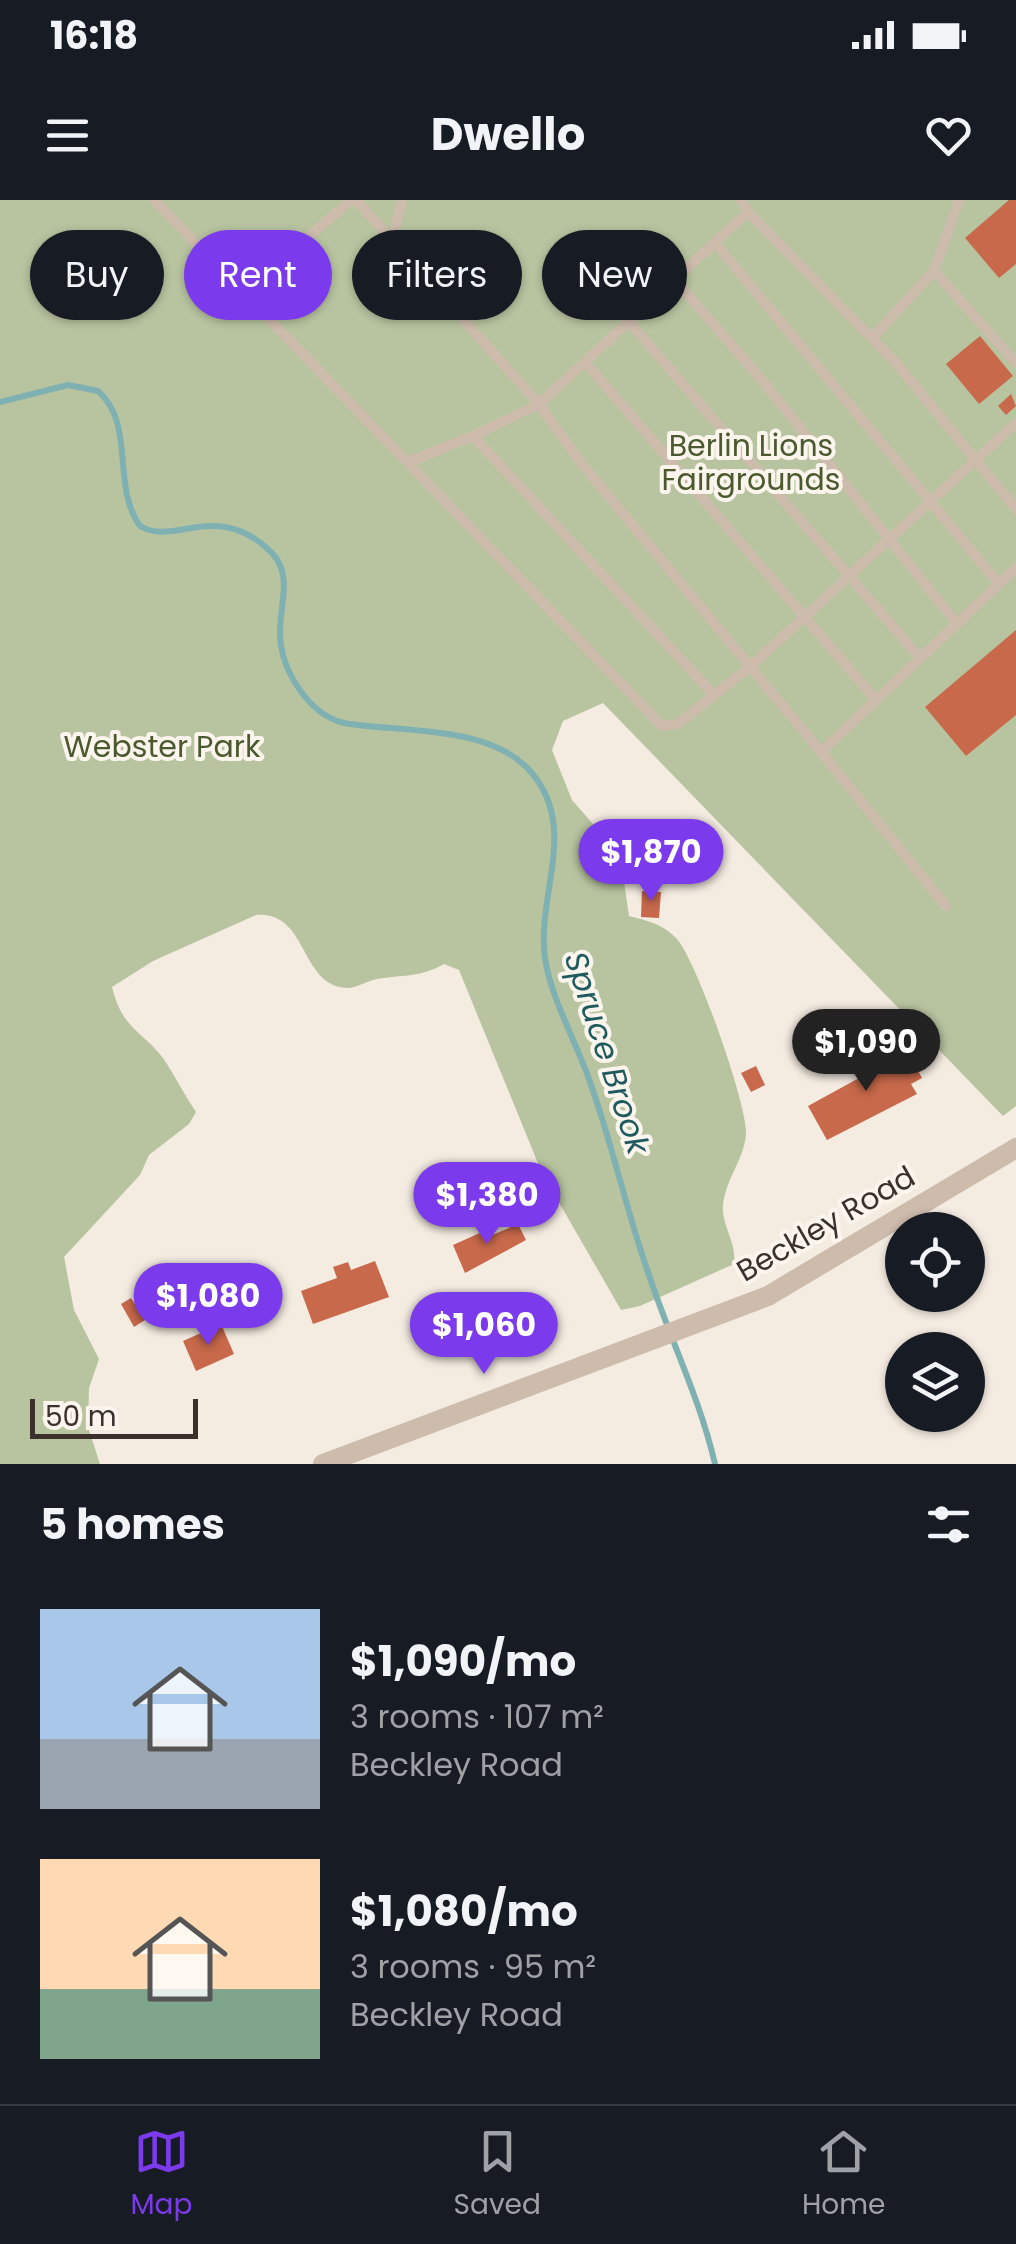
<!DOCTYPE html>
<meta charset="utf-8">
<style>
body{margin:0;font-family:Poppins,sans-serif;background:#20242c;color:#f1f3f6;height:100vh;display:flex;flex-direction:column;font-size:38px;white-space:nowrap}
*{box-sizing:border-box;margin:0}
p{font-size:32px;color:#9ea1a6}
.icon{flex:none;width:55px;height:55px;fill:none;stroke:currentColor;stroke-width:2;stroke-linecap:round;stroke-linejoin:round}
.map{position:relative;height:1264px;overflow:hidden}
.sheet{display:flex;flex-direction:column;background:#171b24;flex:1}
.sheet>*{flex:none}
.hud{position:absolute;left:30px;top:30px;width:958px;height:90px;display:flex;gap:20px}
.buttons{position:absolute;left:885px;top:1012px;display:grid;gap:20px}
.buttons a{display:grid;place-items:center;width:100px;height:100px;border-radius:50%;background:#171b24;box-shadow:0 2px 8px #0004;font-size:50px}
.scale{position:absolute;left:30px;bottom:25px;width:168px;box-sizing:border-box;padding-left:10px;border:5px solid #3b302b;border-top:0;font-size:28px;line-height:35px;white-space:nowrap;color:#3b302b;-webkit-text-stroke:8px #fbf5ee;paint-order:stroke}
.price{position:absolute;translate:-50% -85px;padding:0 22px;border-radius:35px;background:#7c3aed;color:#fff;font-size:32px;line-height:65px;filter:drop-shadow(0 2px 5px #0008)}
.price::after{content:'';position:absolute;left:50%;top:60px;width:30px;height:22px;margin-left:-15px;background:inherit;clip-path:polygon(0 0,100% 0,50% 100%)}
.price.on{background:#222;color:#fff}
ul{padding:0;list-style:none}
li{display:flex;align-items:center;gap:30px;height:250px;padding:0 40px}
li span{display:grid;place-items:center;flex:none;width:280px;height:200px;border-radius:0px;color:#555}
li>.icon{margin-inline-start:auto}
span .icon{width:120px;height:120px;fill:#fffc;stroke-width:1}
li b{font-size:42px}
h2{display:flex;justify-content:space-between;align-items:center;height:120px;padding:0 40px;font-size:42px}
.pill{padding:0 35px;border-radius:45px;background:#171b24;box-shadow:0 2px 8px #0004;font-size:35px;line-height:90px}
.pill.on{background:#7c3aed;color:#fff}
.status{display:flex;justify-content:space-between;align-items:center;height:70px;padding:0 50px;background:#171b24;direction:ltr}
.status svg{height:28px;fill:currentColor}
header{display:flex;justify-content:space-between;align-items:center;height:130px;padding:0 40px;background:#171b24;font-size:45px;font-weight:700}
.tabs{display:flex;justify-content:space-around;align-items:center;height:140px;border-top:2px solid #363941;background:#171b24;font-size:28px;color:#9ea1a6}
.tabs a{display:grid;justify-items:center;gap:5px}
.tabs .on{color:#7c3aed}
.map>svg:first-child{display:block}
.green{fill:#b8c4a0}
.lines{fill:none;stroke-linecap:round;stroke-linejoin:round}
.stream{stroke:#7fb0b2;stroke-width:6}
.building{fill:#c8694b}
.lane{stroke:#cdbbac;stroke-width:10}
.street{stroke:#cdbbac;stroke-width:20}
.labels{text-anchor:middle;stroke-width:8;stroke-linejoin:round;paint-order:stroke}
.park-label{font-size:30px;fill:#4a5a2e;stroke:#fbf5ee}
.street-label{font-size:30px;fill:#3b302b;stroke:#fbf5ee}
.water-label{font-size:32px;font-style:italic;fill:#1f5a5e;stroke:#fbf5ee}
</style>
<div class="status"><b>16:18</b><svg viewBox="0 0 49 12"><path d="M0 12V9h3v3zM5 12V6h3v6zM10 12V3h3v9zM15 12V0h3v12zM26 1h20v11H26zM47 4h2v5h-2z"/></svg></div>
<header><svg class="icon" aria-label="menu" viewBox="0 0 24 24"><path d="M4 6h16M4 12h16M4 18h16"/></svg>Dwello<svg class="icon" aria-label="heart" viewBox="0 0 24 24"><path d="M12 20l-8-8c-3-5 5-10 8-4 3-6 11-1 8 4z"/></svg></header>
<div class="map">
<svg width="1016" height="1264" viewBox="0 0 1016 1264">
<rect width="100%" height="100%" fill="#f4ebe1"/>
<!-- green -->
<path class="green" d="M0 0H1016V906L1003 916 603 503 563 521 552 550 572 600 620 655 629 716C648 721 663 724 677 739 697 762 747 904 746 933 745 958 726 978 723 1005 721 1025 737 1042 734 1064L640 1106 621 1110 542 973 459 770 444 764C422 777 401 775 377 779 367 781 356 788 347 788 299 786 309 711 256 715L153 761 112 787C123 833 147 832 167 864 177 880 185 896 196 912L189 924 149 955 140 975 64 1057 74 1110 99 1159 89 1188 88 1227 100 1264H0Z"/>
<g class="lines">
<!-- stream -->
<path class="stream" d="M0 202 68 185 98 191C136 224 111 286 140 326 175 347 217 299 271 352 294 375 279 406 280 434 281 470 308 514 344 523 401 533 490 524 531 572 582 631 531 702 547 769 556 808 577 844 590 882 613 946 627 1014 650 1078 671 1141 700 1199 715 1264"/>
</g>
<!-- building -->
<g class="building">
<path d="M1009 0H1016V64L999 78 965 38Z"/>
<path d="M980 136 1013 176 979 204 946 164Z"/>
<path d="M1011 194 1016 206 1006 215 998 206Z"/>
<path d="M1016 430V515L966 556 925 507Z"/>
<path d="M642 691 661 692 659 718 641 717Z"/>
<circle cx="841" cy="836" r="10"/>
<path d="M884 845 896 866 912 860 922 878 911 884 917 894 827 940 808 906 870 872 862 858Z"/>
<path d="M756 866 765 885 751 892 741 873Z"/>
<path d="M518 1024 526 1040 465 1073 453 1045 482 1032 485 1038Z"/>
<path d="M375 1061 389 1097 313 1124 301 1091 337 1078 333 1067 348 1062 351 1070Z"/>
<path d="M131 1098 145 1120 134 1127 121 1104Z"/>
<path d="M221 1124 234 1154 196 1171 183 1141Z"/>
</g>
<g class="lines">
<!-- lane -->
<g class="lane">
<path d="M154 0 662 526 678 524 752 465 1016 223"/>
<path d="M356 0 539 204 473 236 714 495"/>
<path d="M741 0 748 12 539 204 581 263 821 552"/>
<path d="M748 12 896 163 1016 309"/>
<path d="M392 40 402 0"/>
<path d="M715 43 999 384"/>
<path d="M934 71 1016 163"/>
<path d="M674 79 761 179 957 424"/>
<path d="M243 93 351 0"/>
<path d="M629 122 920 458"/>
<path d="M872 138 934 71 959 0"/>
<path d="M585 162 876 500"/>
<path d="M408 262 473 236"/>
<path d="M946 706 821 552 1016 368"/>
</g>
<!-- street -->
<path class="street" d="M323 1264 768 1096 1016 948"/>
</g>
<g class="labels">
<!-- park labels -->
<g class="park-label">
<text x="751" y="256">Berlin Lions<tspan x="751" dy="34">Fairgrounds</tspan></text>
<text x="162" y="557">Webster Park</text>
</g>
<!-- street labels -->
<g class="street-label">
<text transform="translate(826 1024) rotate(-30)" y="10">Beckley Road</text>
</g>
<!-- water labels -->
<g class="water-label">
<text transform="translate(607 853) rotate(72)" y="11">Spruce Brook</text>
</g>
</g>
</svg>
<div class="buttons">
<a><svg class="icon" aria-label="locate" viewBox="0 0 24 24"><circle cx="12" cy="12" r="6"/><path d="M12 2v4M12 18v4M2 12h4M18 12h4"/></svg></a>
<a><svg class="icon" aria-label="layers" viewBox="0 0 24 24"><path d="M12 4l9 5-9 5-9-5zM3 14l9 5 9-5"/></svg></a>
</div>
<div class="scale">50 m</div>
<b class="price" style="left:651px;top:704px">$1,870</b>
<b class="price on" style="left:866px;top:894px">$1,090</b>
<b class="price" style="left:487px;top:1047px">$1,380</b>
<b class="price" style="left:208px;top:1148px">$1,080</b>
<b class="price" style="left:484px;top:1177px">$1,060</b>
<div class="hud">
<a class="pill">Buy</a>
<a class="pill on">Rent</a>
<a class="pill">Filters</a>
<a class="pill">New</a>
</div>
</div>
<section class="sheet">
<h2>5 homes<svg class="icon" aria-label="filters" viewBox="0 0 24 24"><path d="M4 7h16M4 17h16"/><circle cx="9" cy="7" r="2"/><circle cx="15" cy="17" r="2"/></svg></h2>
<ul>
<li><span style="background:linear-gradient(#a9c7e8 65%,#9aa5b1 0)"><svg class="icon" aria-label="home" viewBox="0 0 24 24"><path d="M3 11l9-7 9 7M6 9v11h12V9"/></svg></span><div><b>$1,090/mo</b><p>3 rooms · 107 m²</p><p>Beckley Road</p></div></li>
<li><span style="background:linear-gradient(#ffd9b3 65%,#7fa58c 0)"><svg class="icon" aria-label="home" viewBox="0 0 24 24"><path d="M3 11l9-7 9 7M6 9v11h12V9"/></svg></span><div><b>$1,080/mo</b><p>3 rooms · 95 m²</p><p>Beckley Road</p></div></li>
</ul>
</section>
<nav class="tabs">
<a class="on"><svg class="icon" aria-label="map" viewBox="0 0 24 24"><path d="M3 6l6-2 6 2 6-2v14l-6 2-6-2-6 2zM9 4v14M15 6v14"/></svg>Map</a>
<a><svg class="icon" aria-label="saved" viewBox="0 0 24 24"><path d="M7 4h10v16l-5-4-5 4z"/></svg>Saved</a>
<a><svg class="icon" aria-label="home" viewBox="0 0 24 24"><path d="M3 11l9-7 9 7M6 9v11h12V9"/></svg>Home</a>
</nav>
